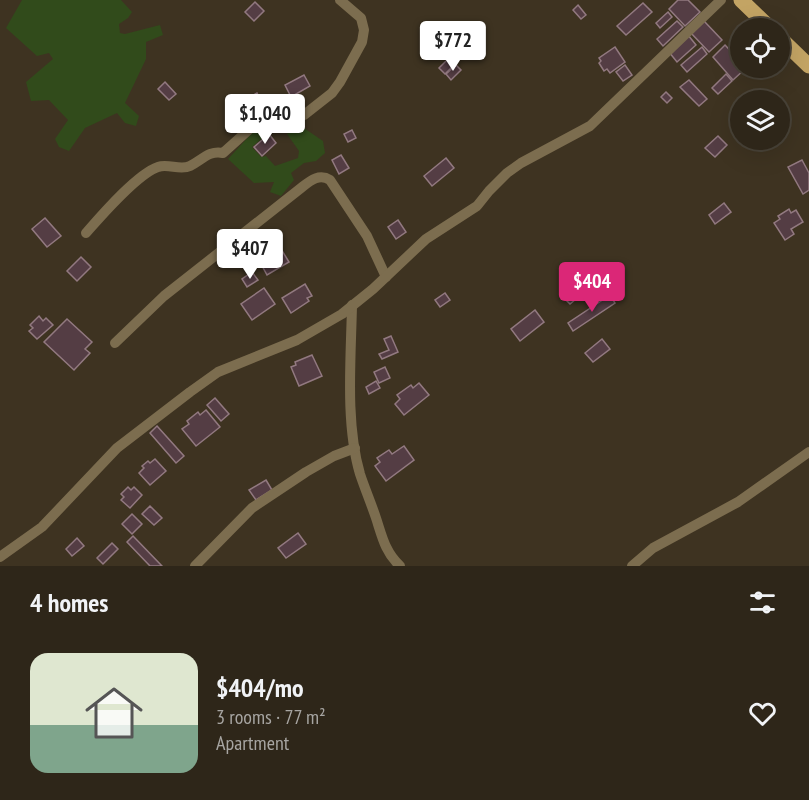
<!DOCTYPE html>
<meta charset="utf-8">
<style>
body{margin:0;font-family:"PT Sans Narrow",sans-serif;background:#362e22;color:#f1f3f6;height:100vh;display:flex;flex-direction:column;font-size:22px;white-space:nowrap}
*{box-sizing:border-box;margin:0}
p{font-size:20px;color:#a7a5a2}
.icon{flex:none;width:33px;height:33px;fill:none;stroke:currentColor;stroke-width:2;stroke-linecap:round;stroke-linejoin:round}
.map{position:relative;height:566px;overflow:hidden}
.drawer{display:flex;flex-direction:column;background:#2e2619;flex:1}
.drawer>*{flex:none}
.buttons{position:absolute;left:730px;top:18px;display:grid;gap:12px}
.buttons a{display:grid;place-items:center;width:60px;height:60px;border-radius:50%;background:#2e2619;box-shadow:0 6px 24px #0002,0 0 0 2px #494338;font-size:30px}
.price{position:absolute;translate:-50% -51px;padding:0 14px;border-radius:6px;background:#fff;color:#222;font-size:20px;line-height:39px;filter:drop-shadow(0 2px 3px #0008)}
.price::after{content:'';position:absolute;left:50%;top:36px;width:18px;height:14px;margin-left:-9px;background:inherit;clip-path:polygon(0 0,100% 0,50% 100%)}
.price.active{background:#db2777;color:#fff}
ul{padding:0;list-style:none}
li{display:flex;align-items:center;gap:18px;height:150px;padding:0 30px}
li span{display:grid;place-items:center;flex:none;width:168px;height:120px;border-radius:18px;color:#555}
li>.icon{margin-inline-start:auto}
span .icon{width:72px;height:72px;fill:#fffc;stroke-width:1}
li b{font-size:26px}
h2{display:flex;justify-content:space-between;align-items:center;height:72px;padding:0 30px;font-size:26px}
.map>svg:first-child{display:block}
.green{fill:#314b1b}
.building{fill:#543d44;stroke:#927980;stroke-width:1.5}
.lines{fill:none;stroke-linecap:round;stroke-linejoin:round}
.minor{stroke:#7c6d4f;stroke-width:10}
.primary{stroke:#c3a464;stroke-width:15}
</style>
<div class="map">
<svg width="809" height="566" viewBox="0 0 809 566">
<rect width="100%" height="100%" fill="#3e3321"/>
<!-- green -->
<g class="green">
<path d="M22 0H121L132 12 128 18 119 24 120 33 125 34 160 25 163 35 146 42V59L125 103 139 116 136 126 125 123 117 113 85 128 69 151 59 147 55 139 68 120 49 100 31 101 26 82 53 59 49 53 37 56 6 28Z"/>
<path d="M265 119 285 122 284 128 272 130 252 147 261 157 266 156 275 166 298 158 299 151 287 134 298 124 323 141 325 153 316 161 304 163 291 173 294 180 281 196 270 192 274 182 254 183 228 159Z"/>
</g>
<!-- building -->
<g class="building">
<path d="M678 0H688L700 12 685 26 669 9Z"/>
<path d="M255 2 264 11 254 21 245 12Z"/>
<path d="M643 3 652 12 626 35 617 26Z"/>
<path d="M578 5 586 15 581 19 573 10Z"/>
<path d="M668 12 672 17 660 28 656 23Z"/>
<path d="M677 21 683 27 663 46 657 39Z"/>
<path d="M704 21 722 40 709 52 691 33Z"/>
<path d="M688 35 696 45 677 62 669 52Z"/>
<path d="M462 39 467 44 459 51 454 45Z"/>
<path d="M725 45 741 62V68H746L733 80 713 57Z"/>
<path d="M615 47 625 62 610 73 607 69 604 71 599 63 601 61 599 58Z"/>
<path d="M702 47 707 54 687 72 681 65Z"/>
<path d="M449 58 455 64 445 74 439 68Z"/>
<path d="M456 65 461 70 451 80 446 74Z"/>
<path d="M625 65 632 75 623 81 616 72Z"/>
<path d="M726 74 732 81 718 94 712 88Z"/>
<path d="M304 75 310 86 291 97 285 85Z"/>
<path d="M689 80 707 99 699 106 680 87Z"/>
<path d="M165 82 176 94 169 100 158 89Z"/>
<path d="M666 92 672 98 667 103 661 97Z"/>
<path d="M257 93 263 105 240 118 233 106Z"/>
<path d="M352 130 356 138 348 142 344 134Z"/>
<path d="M269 134 276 143 262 156 254 147Z"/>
<path d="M718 136 727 145 715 157 705 148Z"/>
<path d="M341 155 349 168 339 174 332 160Z"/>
<path d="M446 158 454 168 432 186 424 176Z"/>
<path d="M802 160 809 173V190L803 194 788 167Z"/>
<path d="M724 203 731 212 715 224 709 215Z"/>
<path d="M789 209 791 213 796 210 803 222 791 229 794 234 785 240 774 223 780 219 778 216Z"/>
<path d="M45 218 61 236 47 247 32 229Z"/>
<path d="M398 220 406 232 396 239 388 227Z"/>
<path d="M281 249 289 262 267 275 260 262Z"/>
<path d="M81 257 91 267 77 281 67 271Z"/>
<path d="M252 272 258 280 247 287 242 279Z"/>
<path d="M305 284 312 296 307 298 309 301 291 313 282 298Z"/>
<path d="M576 286 582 294 570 304 563 297Z"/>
<path d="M264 288 275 304 252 320 241 304Z"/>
<path d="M445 293 450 300 440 307 435 300Z"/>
<path d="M610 295 615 303 573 331 568 323Z"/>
<path d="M535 310 544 322 520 341 511 329Z"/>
<path d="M39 316 43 321 46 318 53 325 37 339 29 331 33 328 30 325Z"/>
<path d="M67 319 92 342 85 349 90 353 74 370 44 342Z"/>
<path d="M391 336 398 352 382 359 379 354 389 350 384 339Z"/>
<path d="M602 339 610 349 593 362 585 353Z"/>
<path d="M312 355 322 376 299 386 291 367 296 365 295 362Z"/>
<path d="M385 367 390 378 379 383 374 372Z"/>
<path d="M376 381 380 388 369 394 366 387Z"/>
<path d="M419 383 429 395 404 415 395 404 400 399 397 395 411 385 413 388Z"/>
<path d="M215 398 229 414 221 421 207 405Z"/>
<path d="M206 410 220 427 196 446 182 429 189 424 187 421 198 412 200 415Z"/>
<path d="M157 426 184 456 176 463 150 433Z"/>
<path d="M404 446 414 460 386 481 375 466 380 462 377 458 389 450 392 454Z"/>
<path d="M155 459 166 471 150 485 139 473 144 468 142 466 148 461 150 463Z"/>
<path d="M266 480 272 490 256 500 249 490Z"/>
<path d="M128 487 131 490 134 487 142 495 130 508 121 500 124 497 121 494Z"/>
<path d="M150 506 162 518 154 525 142 514Z"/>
<path d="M132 514 142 524 132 534 122 524Z"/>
<path d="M298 533 306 544 286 558 278 548Z"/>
<path d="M133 536 162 566H150L127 542Z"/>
<path d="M77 538 84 546 72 556 66 549Z"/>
<path d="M112 543 118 549 103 564 97 558Z"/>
</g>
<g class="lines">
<!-- minor -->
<g class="minor">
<path d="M86 233C101 216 137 174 158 167 168 163 180 171 190 166 202 160 209 150 223 153L262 118H295L304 115 332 93 340 82 362 42 364 30 361 18 340 0"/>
<path d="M352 305C351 358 345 423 360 474 365 489 371 503 376 518 382 536 385 552 400 566"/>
<path d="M115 343 164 296 301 188C310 181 319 173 330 180L367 236 386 277"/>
<path d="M0 557 42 527 117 448 190 392 218 372 297 340 342 314 373 289 426 239 477 206 489 191 507 173 521 163 590 126 721 0"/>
<path d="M195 566 252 508 306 472 334 456 355 448"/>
<path d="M632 566 653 548 738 502 809 452"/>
</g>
<!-- primary -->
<g class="primary">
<path d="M741 0 770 28"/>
<path d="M780 38 809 66"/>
</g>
</g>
</svg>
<div class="buttons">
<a><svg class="icon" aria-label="locate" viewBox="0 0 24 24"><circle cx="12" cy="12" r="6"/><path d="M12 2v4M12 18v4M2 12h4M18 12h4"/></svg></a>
<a><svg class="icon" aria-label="layers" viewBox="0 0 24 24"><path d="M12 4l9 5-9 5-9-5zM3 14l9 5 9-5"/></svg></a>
</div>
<b class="price" style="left:453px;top:72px">$772</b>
<b class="price" style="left:265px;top:145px">$1,040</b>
<b class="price" style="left:250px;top:280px">$407</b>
<b class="price active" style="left:592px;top:313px">$404</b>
</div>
<section class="drawer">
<h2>4 homes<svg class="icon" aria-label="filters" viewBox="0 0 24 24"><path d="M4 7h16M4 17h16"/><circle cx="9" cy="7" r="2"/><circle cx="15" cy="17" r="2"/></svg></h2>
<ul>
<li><span style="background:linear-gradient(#dfe7d0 60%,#7fa58c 0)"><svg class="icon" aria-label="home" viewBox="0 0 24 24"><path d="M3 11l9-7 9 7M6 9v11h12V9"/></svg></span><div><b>$404/mo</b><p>3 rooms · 77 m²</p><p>Apartment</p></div><svg class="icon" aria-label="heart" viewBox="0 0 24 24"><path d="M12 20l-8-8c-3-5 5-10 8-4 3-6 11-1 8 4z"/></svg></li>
</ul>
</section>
